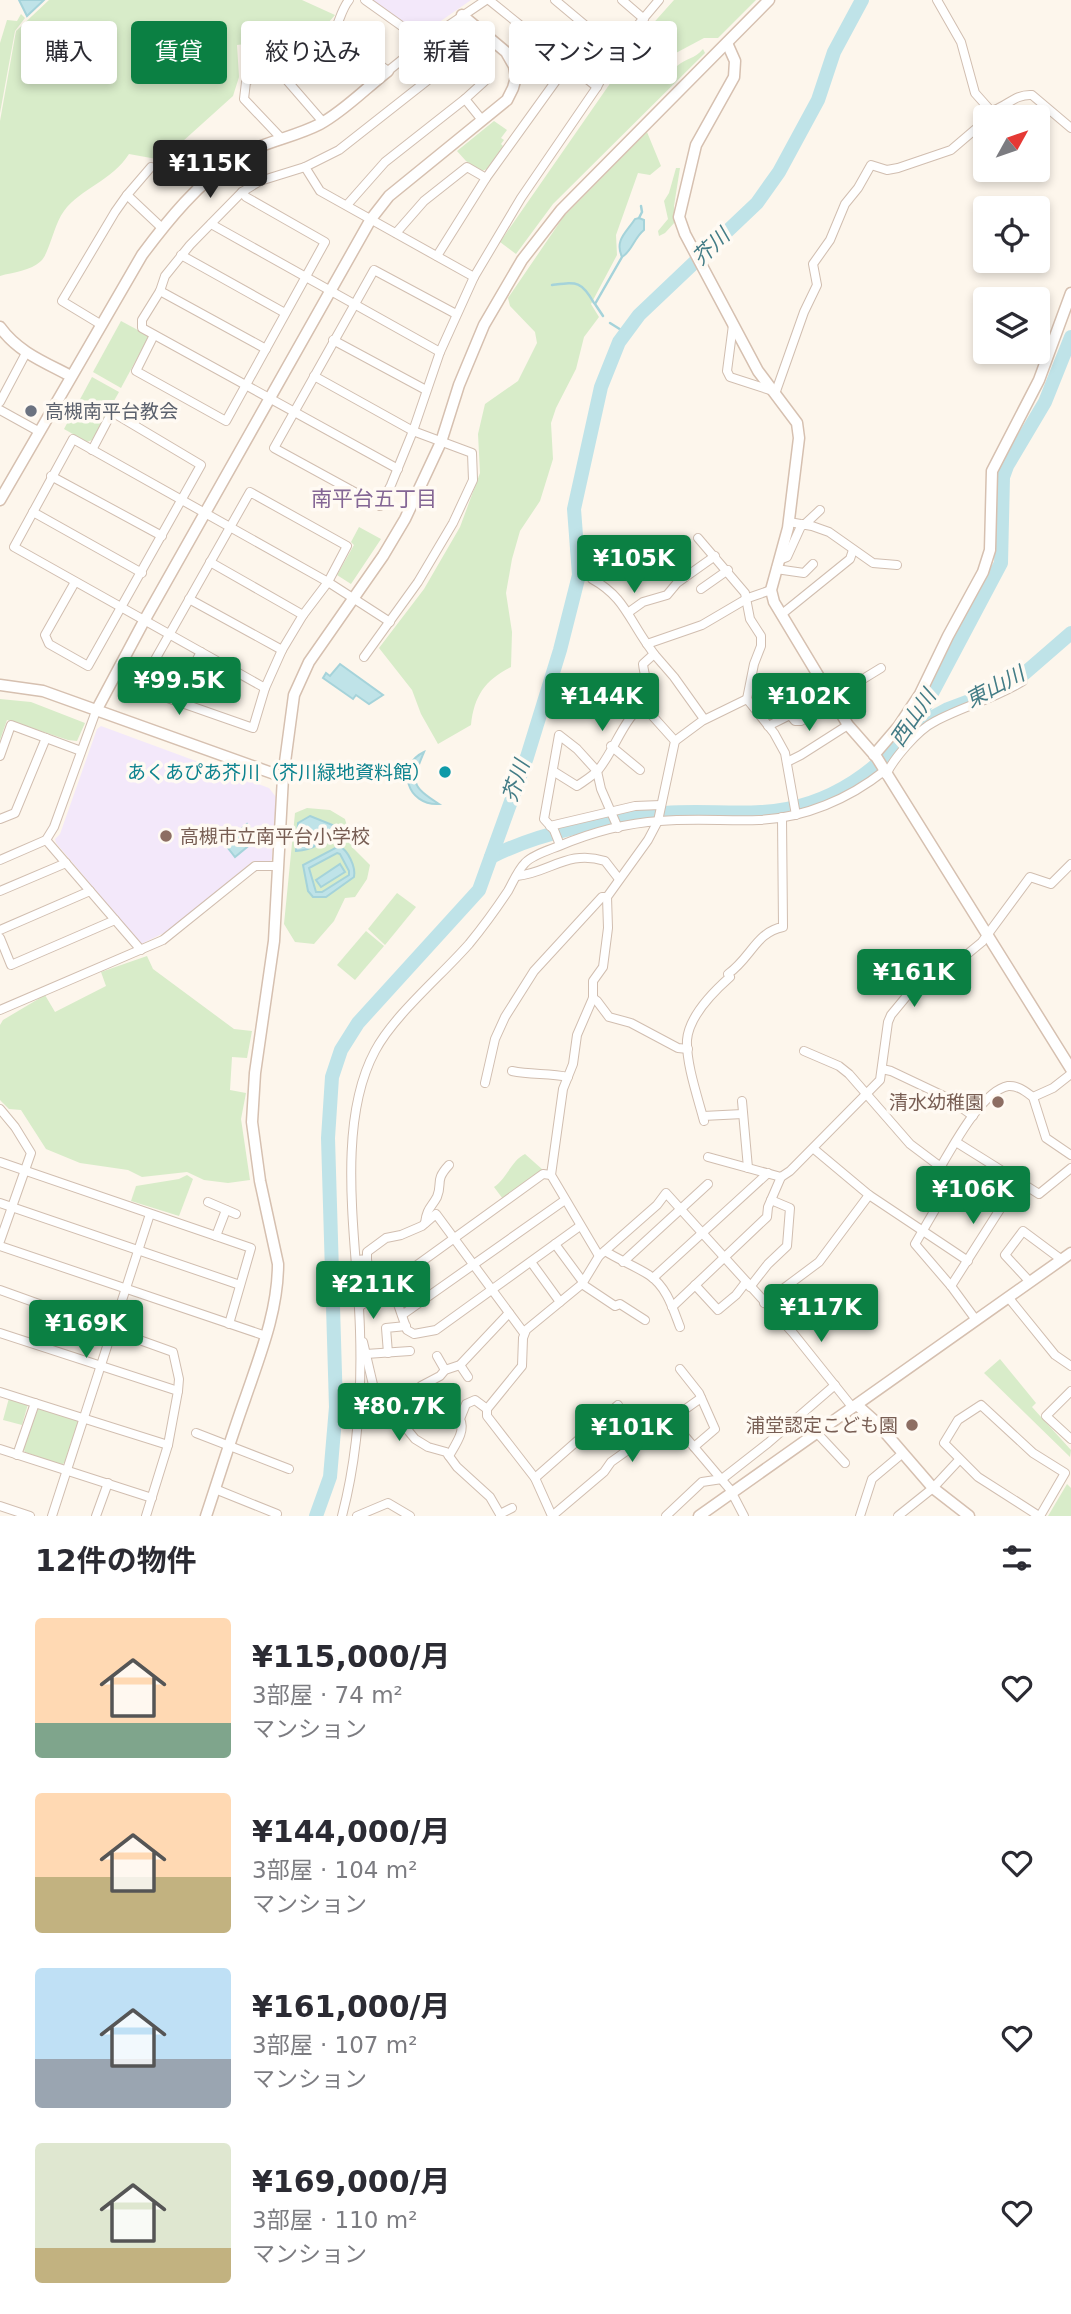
<!DOCTYPE html>
<html lang="ja">
<meta charset="utf-8">
<style>
body{margin:0;font-family:"DejaVu Sans","Noto Sans JP",sans-serif;background:#f7f7f7;color:#2b2b33;height:100vh;display:flex;flex-direction:column;font-size:26px;white-space:nowrap}
*{box-sizing:border-box;margin:0}
p{font-size:23px;color:#7c7c81}
.icon{flex:none;width:38px;height:38px;fill:none;stroke:currentColor;stroke-width:2;stroke-linecap:round;stroke-linejoin:round}
.map{position:relative;height:1516px;overflow:hidden}
.panel{display:flex;flex-direction:column;background:#fff;flex:1}
.panel>*{flex:none}
.hud{position:absolute;left:21px;top:21px;width:700px;height:63px;display:flex;gap:14px}
.needle{width:46px;rotate:50deg}
.fabs{position:absolute;left:973px;top:105px;display:grid;gap:14px}
.fabs a{display:grid;place-items:center;width:77px;height:77px;border-radius:7px;background:#fff;box-shadow:0 4px 10px #0003;font-size:35px}
.price{position:absolute;translate:-50% -60px;padding:0 16px;border-radius:7px;background:#0b8043;color:#fff;font-size:23px;line-height:46px;filter:drop-shadow(0 2px 4px #0008)}
.price::after{content:'';position:absolute;left:50%;top:42px;width:21px;height:16px;margin-left:-10px;background:inherit;clip-path:polygon(0 0,100% 0,50% 100%)}
.price.current{background:#222;color:#fff}
ul{padding:0;list-style:none}
li{display:flex;align-items:center;gap:21px;height:175px;padding:0 35px}
li span{display:grid;place-items:center;flex:none;width:196px;height:140px;border-radius:7px;color:#555}
li>.icon{margin-inline-start:auto}
span .icon{width:84px;height:84px;fill:#fffc;stroke-width:1}
li b{font-size:30px}
h2{display:flex;justify-content:space-between;align-items:center;height:84px;padding:0 35px;font-size:30px}
.chip{padding:0 24px;border-radius:7px;background:#fff;box-shadow:0 4px 10px #0003;font-size:24px;line-height:63px}
.chip.current{background:#0b8043;color:#fff}
.map>svg:first-child{display:block}
.education{fill:#f3e8fa}
.green{fill:#d8ecc9}
.water{fill:#bfe3e8;stroke:#a5d3da;stroke-width:2;fill-rule:evenodd}
.lines{fill:none;stroke-linecap:round;stroke-linejoin:round}
.stream{stroke:#a5d3da;stroke-width:2.5}
.river{stroke:#bfe3e8;stroke-width:14}
.street-casing{stroke:#d1beb0;stroke-width:10}
.secondary-casing{stroke:#d6c0b0;stroke-width:13}
.street{stroke:#fff;stroke-width:8}
.secondary{stroke:#fff;stroke-width:10}
.worship-dot{fill:#6b7280;stroke:#fffaf3;stroke-width:2.5}
.culture-dot{fill:#0f9aa8;stroke:#fffaf3;stroke-width:2.5}
.education-dot{fill:#8d6e63;stroke:#fffaf3;stroke-width:2.5}
.labels{text-anchor:middle;stroke-width:7;stroke-linejoin:round;paint-order:stroke}
.worship-label{font-size:19px;fill:#5b616d;stroke:#fffaf3;text-anchor:start}
.culture-label{font-size:19px;fill:#0d838f;stroke:#fffaf3;text-anchor:end}
.education-label{font-size:19px;fill:#785e54;stroke:#fffaf3;text-anchor:end}
.water-label{font-size:21px;font-style:italic;fill:#437c86;stroke:#fffaf3}
.neighbourhood-label{font-size:21px;fill:#846695;stroke:#fffaf3}
</style>
<div class="map">
<svg width="1071" height="1516" viewBox="0 0 1071 1516">
<rect width="100%" height="100%" fill="#fdf6ec"/>
<!-- education -->
<g class="education">
<path d="M372 0H471L422 34 418 33Z"/>
<path d="M101 726 269 788 276 797 272 859 269 862 253 861 168 931 141 944 56 843 55 839 60 834 97 729Z"/>
</g>
<!-- green -->
<g class="green">
<path d="M49 0H302L335 15 322 30 309 36 237 45 239 77 233 96 162 160 129 154C112 181 81 188 64 211 54 224 49 254 41 261 31 271 13 272 0 276V121L16 31Z"/>
<path d="M674 0H756L718 38H704L674 54 672 61 677 66C686 58 695 59 703 49L705 53 553 204 516 254 500 242 609 85 623 57Z"/>
<path d="M21 14 25 18 15 31 0 113V43L7 20 17 21Z"/>
<path d="M494 121 507 130 501 138 504 140 501 144 503 146 487 169 482 171 466 161 457 151Z"/>
<path d="M647 132 661 166 650 175 638 173 616 235 617 255 591 304 599 317 584 337 576 369 556 408 551 423 553 459 540 501 520 531 512 559 506 593 512 632 511 667C485 680 474 696 471 725L438 744 421 714 412 690 379 648 424 589 460 527 480 473 478 434 485 404 518 381 537 343 535 332 510 306 508 298 564 216Z"/>
<path d="M676 168H680L674 206 675 222 665 233 659 236 658 231 668 219 664 201 669 193Z"/>
<path d="M121 321 149 336 121 388 93 372Z"/>
<path d="M92 377 119 392 92 440 87 442 64 429Z"/>
<path d="M359 527 381 539 351 584 337 575 354 545 351 542Z"/>
<path d="M0 699 31 702 85 723 77 741 68 740 7 720 0 740Z"/>
<path d="M307 808 330 810 345 819 353 848 370 865 367 879 355 897 345 898 334 921 314 944 295 942 284 924 295 813Z"/>
<path d="M397 893 416 907 385 945 368 929Z"/>
<path d="M366 931 384 946 355 980 337 965Z"/>
<path d="M147 956 153 969 234 1029 252 1031 247 1058 232 1057 230 1090 246 1093 241 1119 250 1180 228 1183 204 1180 187 1172 142 1177 128 1170 80 1163 46 1149 21 1110 9 1109 0 1100V1025L3 1020 45 995 55 1012 106 986 101 972Z"/>
<path d="M525 1154 543 1170 503 1199 494 1187C507 1178 512 1160 525 1154Z"/>
<path d="M187 1175 193 1179 179 1216 131 1201 136 1186 179 1179Z"/>
<path d="M1000 1359 1036 1403 1032 1407 1071 1450 1070 1457 984 1373Z"/>
<path d="M9 1398 28 1404 22 1425 3 1420Z"/>
<path d="M39 1408 79 1421 66 1462 61 1465 25 1452 23 1448 35 1410Z"/>
<path d="M1067 1484 1071 1488V1516H1048Z"/>
</g>
<!-- water -->
<g class="water">
<path d="M19 0H44L27 16Z"/>
<path d="M639 218 644 220V230C634 238 632 251 622 257 614 240 627 232 635 219Z"/>
<path d="M340 664 383 695 369 704 356 695 353 699 323 678 326 673 330 676Z"/>
<path d="M424 752C412 781 409 785 439 804 407 806 395 766 424 752Z"/>
<path d="M310 816 335 826C326 842 314 850 296 851L298 823Z"/>
<path d="M247 824 258 838 235 857 224 843Z"/>
<path d="M339 846C348 850 356 867 354 877L326 897H313L308 891 303 865ZM337 853 340 854 349 871V875L322 892H316L309 868Z"/>
<path d="M340 864 345 872 321 887 316 880Z"/>
</g>
<g class="lines">
<!-- stream -->
<g class="stream">
<path d="M639 218 642 212 641 206"/>
<path d="M552 285C576 282 581 280 594 303"/>
<path d="M603 316 595 304 622 257"/>
<path d="M610 323 626 333"/>
</g>
<!-- river -->
<g class="river">
<path d="M913 728 948 709 996 691 1018 679 1071 633"/>
<path d="M491 857C537 833 613 817 665 813 697 810 729 814 761 812 829 809 886 768 922 712L1001 563 1003 477 1007 466 1045 402 1071 337"/>
<path d="M316 1516 330 1477 336 1407 328 1138 332 1077 341 1050 358 1023 479 890 527 757 560 650 579 575 574 509 601 387 619 342 639 315 757 203 779 172 818 100 834 52 862 0"/>
</g>
<defs>
<g id="street">
<path d="M365 0 424 42"/>
<path d="M489 0 597 87"/>
<path d="M555 0 616 51"/>
<path d="M622 0 644 19"/>
<path d="M937 0 961 42 975 93 991 111C1007 107 1014 94 1032 95L1071 128"/>
<path d="M334 31C340 21 341 10 349 0"/>
<path d="M277 69 323 122"/>
<path d="M465 99 482 120"/>
<path d="M282 139 244 99 246 82C266 68 274 72 294 64 310 58 321 42 334 31L388 71 424 42 486 0"/>
<path d="M151 167 127 195 162 228"/>
<path d="M305 167 320 191 474 277"/>
<path d="M347 205 385 162 465 99 487 79V74L461 54 339 150 305 167 260 181 242 192 190 245 165 276 160 291 142 320V328L398 469"/>
<path d="M211 224 440 352"/>
<path d="M396 233 424 201 467 167 486 178"/>
<path d="M181 255 285 313"/>
<path d="M437 256 486 178 568 64"/>
<path d="M160 291 266 349"/>
<path d="M456 314 374 270 274 448 380 506 391 485 413 431 440 352 474 277 521 198 597 87 616 51 659 0"/>
<path d="M100 324 62 301 115 212 127 195"/>
<path d="M733 325 727 371 730 377 773 391"/>
<path d="M154 335 136 371 226 421 325 242 246 197 242 192"/>
<path d="M333 340 426 390"/>
<path d="M314 376 413 431 472 453 473 480 453 523 418 582 364 657"/>
<path d="M775 394 804 312 817 285 813 264 830 240 845 204 858 188 871 165 887 170 898 168 951 150 985 121"/>
<path d="M0 402 26 353"/>
<path d="M0 410 38 431"/>
<path d="M51 476 162 536"/>
<path d="M250 492 347 546 328 582 303 615 282 650 265 688 253 728 139 688Z"/>
<path d="M33 512 142 573"/>
<path d="M789 522 812 526 829 532 873 563 897 565"/>
<path d="M804 525 820 510"/>
<path d="M698 538 745 593 750 619 761 636V646L754 664 747 699 774 733 785 753 796 815"/>
<path d="M779 560 787 557 802 524"/>
<path d="M210 562 303 615"/>
<path d="M776 569 804 573 813 564"/>
<path d="M592 579C623 596 628 617 647 644"/>
<path d="M75 582 45 635 49 644 88 666 201 465 112 412 92 450"/>
<path d="M701 589 728 570"/>
<path d="M189 599 282 650"/>
<path d="M629 612 643 602 667 595 677 583 715 556"/>
<path d="M782 614 850 559 853 550"/>
<path d="M654 654 674 677 704 719"/>
<path d="M265 688 14 547 73 439 328 582 390 622"/>
<path d="M832 698 881 668"/>
<path d="M175 700 201 652"/>
<path d="M768 726 790 715 795 721H801L834 702"/>
<path d="M675 741 702 721 747 699"/>
<path d="M611 746 640 770"/>
<path d="M0 756 11 725 81 751"/>
<path d="M787 762 801 755 848 725"/>
<path d="M553 771 577 786C584 781 593 776 599 769 617 746 624 715 651 698"/>
<path d="M886 775C893 759 918 730 934 722 963 706 995 699 1023 681"/>
<path d="M0 819 15 813 46 738"/>
<path d="M550 826 635 806 661 805"/>
<path d="M46 840 141 950"/>
<path d="M560 845 554 830 544 819 559 735 577 749 597 771 601 789 618 828"/>
<path d="M0 860 46 840 54 827 96 711"/>
<path d="M517 876C549 873 568 849 605 861L619 879"/>
<path d="M0 891 66 863"/>
<path d="M0 930 90 891"/>
<path d="M0 938 11 965 115 920"/>
<path d="M593 998 597 1001 609 1017 631 1023 678 1048 688 1049"/>
<path d="M0 1010 163 940 255 866H279"/>
<path d="M804 1051 839 1066 849 1074 910 1144 954 1177 1001 1207"/>
<path d="M882 1069 891 1071 948 1098 973 1116"/>
<path d="M512 1071C531 1075 549 1073 568 1077"/>
<path d="M485 1083 495 1039 505 1017 534 971 602 897H607"/>
<path d="M1033 1097 1046 1138 1071 1155"/>
<path d="M742 1101 748 1168"/>
<path d="M0 1109 15 1127 31 1153 0 1241"/>
<path d="M703 1116 743 1114"/>
<path d="M704 1121C698 1098 686 1064 687 1040 689 1016 713 992 730 977L728 974C751 958 756 932 783 927L782 817"/>
<path d="M956 1142 1039 1194 1071 1168"/>
<path d="M814 1149 869 1195 968 1261"/>
<path d="M708 1157 781 1177 790 1171 880 1080 888 1022 891 1015 915 986 948 970 982 942 1030 877 1051 884 1071 864"/>
<path d="M0 1162 251 1248 229 1324"/>
<path d="M940 1168C953 1146 982 1091 1008 1086 1018 1085 1026 1092 1033 1097L1053 1088 1071 1074"/>
<path d="M954 1177 915 1244 951 1286 976 1320"/>
<path d="M208 1202 236 1214"/>
<path d="M0 1203 240 1285"/>
<path d="M425 1223C427 1208 431 1208 437 1197 443 1183 434 1181 449 1165"/>
<path d="M216 1236 226 1210"/>
<path d="M555 1244 583 1282"/>
<path d="M0 1246 266 1336"/>
<path d="M605 1251C619 1260 635 1266 649 1275 667 1287 673 1309 680 1327"/>
<path d="M599 1256 551 1175 563 1089 573 1064 577 1035 593 998V981L603 967 608 928 607 897 648 840 658 821 675 741 648 711C653 690 645 683 643 664L654 654 647 644 702 625 748 598 771 590"/>
<path d="M367 1259 371 1299"/>
<path d="M357 1260 367 1259V1252L386 1238 401 1235 422 1226 436 1214 524 1333"/>
<path d="M531 1262 560 1302"/>
<path d="M623 1262 708 1184"/>
<path d="M653 1278 768 1173"/>
<path d="M1030 1282 1005 1255 1023 1231 1062 1260"/>
<path d="M391 1284 407 1330 414 1334 436 1330 580 1226"/>
<path d="M582 1284 615 1306 620 1304 645 1320"/>
<path d="M695 1285 718 1310 736 1295 746 1282"/>
<path d="M951 1286 1018 1181"/>
<path d="M750 1287 768 1264 787 1246 790 1208 771 1200"/>
<path d="M0 1290 173 1352 179 1379 178 1391"/>
<path d="M1008 1297 1055 1355 1071 1366"/>
<path d="M764 1303 819 1262 869 1195"/>
<path d="M359 1307 543 1174 551 1175"/>
<path d="M672 1307 767 1217 768 1207 781 1177"/>
<path d="M402 1315 565 1200"/>
<path d="M0 1333 178 1391 168 1445 146 1516"/>
<path d="M363 1342 374 1389 415 1439 428 1447 446 1452 457 1467 490 1497 501 1516"/>
<path d="M388 1353 386 1328 406 1326"/>
<path d="M366 1354 410 1351"/>
<path d="M437 1356 445 1370"/>
<path d="M460 1365 468 1377"/>
<path d="M680 1369 699 1393 715 1429 694 1447"/>
<path d="M421 1386 440 1376 445 1370 460 1365 509 1313"/>
<path d="M1071 1391 1046 1416 1071 1439"/>
<path d="M0 1392 168 1445"/>
<path d="M672 1421 733 1493"/>
<path d="M196 1433 289 1469"/>
<path d="M817 1433 845 1463"/>
<path d="M0 1449 152 1498"/>
<path d="M17 1455 35 1403"/>
<path d="M449 1456C455 1445 466 1431 460 1419L466 1404 475 1400 487 1409"/>
<path d="M535 1478 618 1405"/>
<path d="M215 1489 277 1514"/>
<path d="M732 1493 744 1516"/>
<path d="M0 1506 30 1516"/>
<path d="M500 1514 512 1508"/>
<path d="M52 1516 150 1214"/>
<path d="M96 1516 108 1483"/>
<path d="M342 1516C358 1455 362 1394 360 1331 358 1246 334 1127 375 1051 394 1015 441 976 469 944 483 927 496 909 508 891 513 882 518 870 525 863 532 855 549 850 559 846 590 833 627 823 660 821 693 818 726 821 759 820 804 818 849 799 884 771"/>
<path d="M357 1516 388 1503 410 1516"/>
<path d="M552 1516 535 1478 487 1416V1409L522 1366 523 1338 526 1330 582 1284 599 1256 657 1205 666 1193 793 1333 853 1408"/>
<path d="M552 1516 604 1472 611 1462 701 1398"/>
<path d="M666 1516 702 1482 722 1479 768 1443 835 1385"/>
<path d="M860 1516 872 1479 903 1453"/>
<path d="M898 1516 933 1488 959 1460"/>
<path d="M1039 1516 978 1477 944 1443 958 1420 981 1405 1033 1453 1065 1473 1040 1516"/>
</g>
<g id="secondary">
<path d="M727 43 735 61 734 77 696 145 679 217 685 234 758 371 797 423 799 438 788 528 771 590 774 602 848 725 877 758 1071 1069"/>
<path d="M0 327C18 352 44 362 71 376"/>
<path d="M0 500 142 255C168 220 199 182 235 159 261 142 293 138 320 124 344 111 366 88 388 71"/>
<path d="M0 685 43 691 283 777"/>
<path d="M96 711 144 621 371 219 389 196 507 100 513 88 516 77 514 66 506 52 462 15"/>
<path d="M874 755 898 727 920 694 948 636 983 572 990 550 992 471 1039 380 1071 293"/>
<path d="M857 1405 876 1422 933 1488 969 1516"/>
<path d="M206 1516C219 1477 231 1438 245 1399 260 1355 278 1311 278 1264L260 1181 252 1122 255 1073 274 941 283 777 294 695 309 662 383 556 405 519 441 442 459 385 484 325 522 260 561 210 769 0"/>
<path d="M699 1516 1071 1253"/>
</g>
</defs>
<!-- street casing -->
<use href="#street" class="street-casing"/>
<!-- secondary casing -->
<use href="#secondary" class="secondary-casing"/>
<!-- street -->
<use href="#street" class="street"/>
<!-- secondary -->
<use href="#secondary" class="secondary"/>
</g>
<!-- markers -->
<circle class="worship-dot" cx="31" cy="411" r="7"/>
<circle class="culture-dot" cx="445" cy="772" r="7"/>
<g class="education-dot">
<circle cx="166" cy="836" r="7"/>
<circle cx="998" cy="1102" r="7"/>
<circle cx="912" cy="1425" r="7"/>
</g>
<g class="labels">
<!-- worship labels -->
<g class="worship-label">
<text x="45" y="418">高槻南平台教会</text>
</g>
<!-- culture labels -->
<g class="culture-label">
<text x="431" y="779">あくあぴあ芥川（芥川緑地資料館）</text>
</g>
<!-- education labels -->
<g class="education-label">
<text x="180" y="843" text-anchor="start">高槻市立南平台小学校</text>
<text x="984" y="1109">清水幼稚園</text>
<text x="898" y="1432">浦堂認定こども園</text>
</g>
<!-- water labels -->
<g class="water-label">
<text transform="translate(711 247) rotate(-44)" y="7">芥川</text>
<text transform="translate(995 687) rotate(-28)" y="7">東山川</text>
<text transform="translate(913 718) rotate(-56)" y="7">西山川</text>
<text transform="translate(516 781) rotate(-71)" y="7">芥川</text>
</g>
<!-- neighbourhood labels -->
<g class="neighbourhood-label">
<text x="374" y="506">南平台五丁目</text>
</g>
</g>
</svg>
<div class="fabs">
<a><svg class="needle" viewBox="-14 -14 28 28"><path d="M0-13l5 13h-10z" fill="#e53935"/><path d="M0 13l5-13h-10z" fill="#7c7c81"/></svg></a>
<a><svg class="icon" aria-label="locate" viewBox="0 0 24 24"><circle cx="12" cy="12" r="6"/><path d="M12 2v4M12 18v4M2 12h4M18 12h4"/></svg></a>
<a><svg class="icon" aria-label="layers" viewBox="0 0 24 24"><path d="M12 4l9 5-9 5-9-5zM3 14l9 5 9-5"/></svg></a>
</div>
<b class="price current" style="left:210px;top:200px">¥115K</b>
<b class="price" style="left:634px;top:595px">¥105K</b>
<b class="price" style="left:179px;top:717px">¥99.5K</b>
<b class="price" style="left:602px;top:733px">¥144K</b>
<b class="price" style="left:809px;top:733px">¥102K</b>
<b class="price" style="left:914px;top:1009px">¥161K</b>
<b class="price" style="left:973px;top:1226px">¥106K</b>
<b class="price" style="left:373px;top:1321px">¥211K</b>
<b class="price" style="left:821px;top:1344px">¥117K</b>
<b class="price" style="left:86px;top:1360px">¥169K</b>
<b class="price" style="left:399px;top:1443px">¥80.7K</b>
<b class="price" style="left:632px;top:1464px">¥101K</b>
<div class="hud">
<a class="chip">購入</a>
<a class="chip current">賃貸</a>
<a class="chip">絞り込み</a>
<a class="chip">新着</a>
<a class="chip">マンション</a>
</div>
</div>
<section class="panel">
<h2>12件の物件<svg class="icon" aria-label="filters" viewBox="0 0 24 24"><path d="M4 7h16M4 17h16"/><circle cx="9" cy="7" r="2"/><circle cx="15" cy="17" r="2"/></svg></h2>
<ul>
<li><span style="background:linear-gradient(#ffd9b3 75%,#7fa58c 0)"><svg class="icon" aria-label="home" viewBox="0 0 24 24"><path d="M3 11l9-7 9 7M6 9v11h12V9"/></svg></span><div><b>¥115,000/月</b><p>3部屋 · 74 m²</p><p>マンション</p></div><svg class="icon" aria-label="heart" viewBox="0 0 24 24"><path d="M12 20l-8-8c-3-5 5-10 8-4 3-6 11-1 8 4z"/></svg></li>
<li><span style="background:linear-gradient(#ffd9b3 60%,#c2b280 0)"><svg class="icon" aria-label="home" viewBox="0 0 24 24"><path d="M3 11l9-7 9 7M6 9v11h12V9"/></svg></span><div><b>¥144,000/月</b><p>3部屋 · 104 m²</p><p>マンション</p></div><svg class="icon" aria-label="heart" viewBox="0 0 24 24"><path d="M12 20l-8-8c-3-5 5-10 8-4 3-6 11-1 8 4z"/></svg></li>
<li><span style="background:linear-gradient(#bfe0f5 65%,#9aa5b1 0)"><svg class="icon" aria-label="home" viewBox="0 0 24 24"><path d="M3 11l9-7 9 7M6 9v11h12V9"/></svg></span><div><b>¥161,000/月</b><p>3部屋 · 107 m²</p><p>マンション</p></div><svg class="icon" aria-label="heart" viewBox="0 0 24 24"><path d="M12 20l-8-8c-3-5 5-10 8-4 3-6 11-1 8 4z"/></svg></li>
<li><span style="background:linear-gradient(#dfe7d0 75%,#c2b280 0)"><svg class="icon" aria-label="home" viewBox="0 0 24 24"><path d="M3 11l9-7 9 7M6 9v11h12V9"/></svg></span><div><b>¥169,000/月</b><p>3部屋 · 110 m²</p><p>マンション</p></div><svg class="icon" aria-label="heart" viewBox="0 0 24 24"><path d="M12 20l-8-8c-3-5 5-10 8-4 3-6 11-1 8 4z"/></svg></li>
</ul>
</section>
